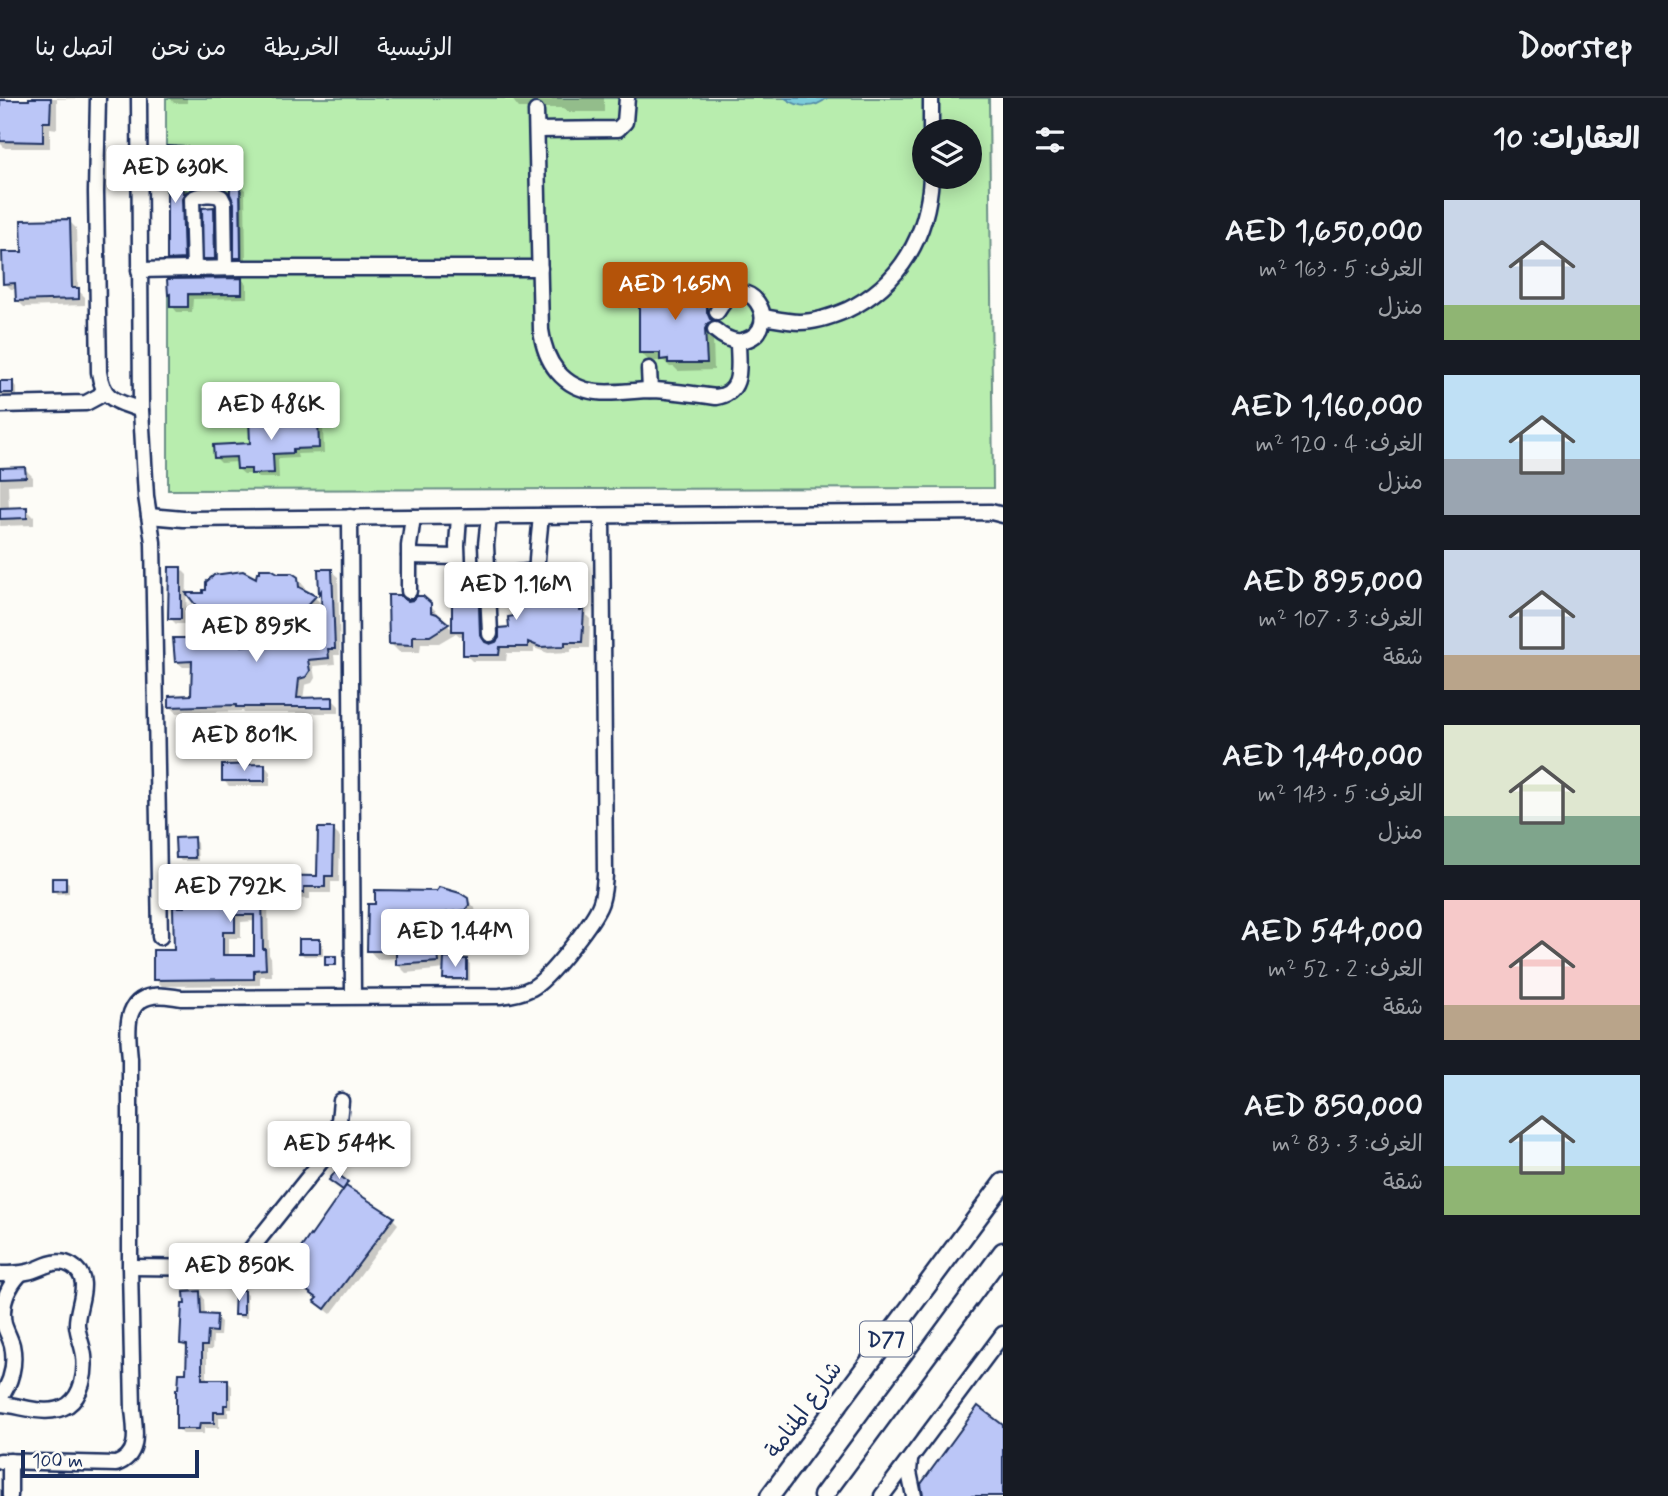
<!DOCTYPE html>
<html lang="ar">
<meta charset="utf-8">
<style>
body{margin:0;font-family:Mynerve,"Playpen Sans Arabic",sans-serif;background:#20242c;color:#f1f3f6;direction:rtl;height:100vh;display:flex;flex-direction:column;font-size:26px;white-space:nowrap}
*{box-sizing:border-box;margin:0}
p{font-size:23px;color:#9ea1a6}
.icon{flex:none;width:38px;height:38px;fill:none;stroke:currentColor;stroke-width:2;stroke-linecap:round;stroke-linejoin:round}
.map{position:relative;flex:1;overflow:hidden;direction:ltr}
.panel{display:flex;flex-direction:column;background:#171b24;width:665px}
.panel>*{flex:none}
.buttons{position:absolute;left:912px;top:21px;display:grid;gap:14px}
.buttons a{display:grid;place-items:center;width:70px;height:70px;border-radius:50%;background:#171b24;box-shadow:0 4px 18px #0003;font-size:35px}
.scale{position:absolute;left:21px;bottom:18px;width:178px;box-sizing:border-box;padding-left:7px;border:4px solid #1b2f5e;border-top:0;font-size:19px;line-height:24px;white-space:nowrap;color:#1b2f5e;-webkit-text-stroke:5px #fdfcf7;paint-order:stroke}
.price{position:absolute;translate:-50% -60px;padding:0 16px;border-radius:7px;background:#fff;color:#222;font-size:23px;line-height:46px;filter:drop-shadow(0 2px 4px #0008)}
.price::after{content:'';position:absolute;left:50%;top:42px;width:21px;height:16px;margin-left:-10px;background:inherit;clip-path:polygon(0 0,100% 0,50% 100%)}
.price.on{background:#b45309;color:#fff}
ul{padding:0;list-style:none}
li{display:flex;align-items:center;gap:21px;height:175px;padding:0 28px}
li span{display:grid;place-items:center;flex:none;width:196px;height:140px;border-radius:0px;color:#555}
li>.icon{margin-inline-start:auto}
span .icon{width:84px;height:84px;fill:#fffc;stroke-width:1}
li b{font-size:30px}
h2{display:flex;justify-content:space-between;align-items:center;height:84px;padding:0 28px;font-size:30px}
header{display:flex;align-items:center;gap:42px;box-sizing:border-box;height:98px;padding:0 35px;background:#171b24;border-bottom:2px solid #363941}
header strong{font-size:33px}
nav{display:flex;gap:38px;margin-inline-start:auto;font-size:24px}
main{display:flex;flex:1;min-height:0}
.map>svg:first-child{display:block}
.green{fill:#b8edae;stroke:#6a8e86;stroke-width:2;fill-rule:evenodd}
.water{fill:#7ccbda;stroke:#558da8;stroke-width:2}
.shadow{fill:#0003;fill-rule:evenodd}
.building{fill:#bbc6f7;stroke:#1b2f5e;stroke-width:2;fill-rule:evenodd}
.lines{fill:none;stroke-linecap:round;stroke-linejoin:round}
.minor-casing{stroke:#1b2f5e;stroke-width:19}
.major-casing{stroke:#1b2f5e;stroke-width:23}
.minor{stroke:#fdfcf7;stroke-width:14}
.major{stroke:#fdfcf7;stroke-width:18}
.labels{text-anchor:middle;stroke-width:5;stroke-linejoin:round;paint-order:stroke}
.shield{fill:#fdfcf7;stroke:#5f6c8c;stroke-width:2}
.shield-label{font-size:21px;font-weight:bold;fill:#1b2f5e}
.street-label{font-size:23px;fill:#1b2f5e;stroke:#fdfcf7}
</style>
<header>
<strong>Doorstep</strong>
<nav><a>الرئيسية</a><a>الخريطة</a><a>من نحن</a><a>اتصل بنا</a></nav>
</header>
<main>
<section class="panel">
<h2>العقارات: 10<svg class="icon" aria-label="filters" viewBox="0 0 24 24"><path d="M4 7h16M4 17h16"/><circle cx="9" cy="7" r="2"/><circle cx="15" cy="17" r="2"/></svg></h2>
<ul>
<li><span style="background:linear-gradient(#c9d6e8 75%,#8fb573 0)"><svg class="icon" aria-label="home" viewBox="0 0 24 24"><path d="M3 11l9-7 9 7M6 9v11h12V9"/></svg></span><div><b>AED 1,650,000</b><p>الغرف: 5 · 163 m²</p><p>منزل</p></div></li>
<li><span style="background:linear-gradient(#bfe0f5 60%,#9aa5b1 0)"><svg class="icon" aria-label="home" viewBox="0 0 24 24"><path d="M3 11l9-7 9 7M6 9v11h12V9"/></svg></span><div><b>AED 1,160,000</b><p>الغرف: 4 · 120 m²</p><p>منزل</p></div></li>
<li><span style="background:linear-gradient(#c9d6e8 75%,#b9a48a 0)"><svg class="icon" aria-label="home" viewBox="0 0 24 24"><path d="M3 11l9-7 9 7M6 9v11h12V9"/></svg></span><div><b>AED 895,000</b><p>الغرف: 3 · 107 m²</p><p>شقة</p></div></li>
<li><span style="background:linear-gradient(#dfe7d0 65%,#7fa58c 0)"><svg class="icon" aria-label="home" viewBox="0 0 24 24"><path d="M3 11l9-7 9 7M6 9v11h12V9"/></svg></span><div><b>AED 1,440,000</b><p>الغرف: 5 · 143 m²</p><p>منزل</p></div></li>
<li><span style="background:linear-gradient(#f6c9c9 75%,#b9a48a 0)"><svg class="icon" aria-label="home" viewBox="0 0 24 24"><path d="M3 11l9-7 9 7M6 9v11h12V9"/></svg></span><div><b>AED 544,000</b><p>الغرف: 2 · 52 m²</p><p>شقة</p></div></li>
<li><span style="background:linear-gradient(#bfe0f5 65%,#8fb573 0)"><svg class="icon" aria-label="home" viewBox="0 0 24 24"><path d="M3 11l9-7 9 7M6 9v11h12V9"/></svg></span><div><b>AED 850,000</b><p>الغرف: 3 · 83 m²</p><p>شقة</p></div></li>
</ul>
</section>
<div class="map">
<svg width="1003" height="1398" viewBox="0 0 1003 1398">
<rect width="100%" height="100%" fill="#fdfcf7"/>
<filter id="ink" filterUnits="userSpaceOnUse"><feTurbulence type="fractalNoise" baseFrequency=".0143" numOctaves="2"/><feDisplacementMap in="SourceGraphic" scale="14" xChannelSelector="R" yChannelSelector="G"/><feConvolveMatrix kernelMatrix="1 2 1 2 8 2 1 2 1" color-interpolation-filters="sRGB"/></filter>
<g filter="url(#ink)">
<!-- green -->
<path class="green" d="M166 0H989L993 390 168 392V197L242 196 241 93H166ZM924 33H970V79H924Z"/>
<!-- water -->
<path class="water" d="M785 0H827C814 11 799 10 785 0Z"/>
<!-- shadow -->
<g class="shadow">
<path d="M0 0H9V4H31V0H89L57 1V31L50 30V50H5L0 45Z"/>
<path d="M170 0H187V5H174Z"/>
<path d="M511 0H604V14H568L564 10H519Z"/>
<path d="M169 50H186L191 56V63H182L181 86 187 91 188 166H173L168 161Z"/>
<path d="M240 87 245 92 246 165H242L236 160 235 105Z"/>
<path d="M214 111 220 117V166H211L205 160Z"/>
<path d="M69 123 76 130 78 192 85 199V207L24 209 17 202V191H11L5 185Z"/>
<path d="M242 181 247 187V200L193 201 192 214H177L172 208V198Z"/>
<path d="M706 185 714 193V223L717 228 713 240 714 272 678 273 674 269H670L664 263H649L641 255 670 196Z"/>
<path d="M0 285H13L16 289V298H2L0 296Z"/>
<path d="M298 318 303 323 317 322 323 328 324 355 297 356 298 360 278 361 279 380H258L254 376H244L238 371V364L221 365 215 359 252 347Z"/>
<path d="M0 371H25L33 379V386L8 387 9 411H26L34 419V427L0 428Z"/>
<path d="M181 471 187 477 186 526H176L170 520Z"/>
<path d="M320 473H331L338 479 340 557H334L335 566 313 568 315 580 312 585 305 587 303 602 332 601 339 608V615H244L243 613 177 615 171 609 193 599V569H183L176 563 241 542 249 549 324 538 323 498 320 495Z"/>
<path d="M297 480 305 488V494L315 500 322 506 310 518 288 519V523L256 525 252 530 233 529 226 520H212L199 509 205 497 258 483Z"/>
<path d="M477 481 484 488 487 546 490 547 495 546 511 530 516 520 523 497 530 504 572 505 580 501 586 507 587 518 590 521 589 550H571V554L548 555 534 550V555H507L506 563H472L465 556V539H461L456 535 439 545H421L420 554H399L391 546 408 504 423 500 438 515V519L454 533V486L459 487Z"/>
<path d="M265 668 270 674V688H229L223 682Z"/>
<path d="M333 732 340 739 339 784H331V795H310V801L268 800 269 857 271 859 272 878H260V887L162 888 155 881 175 854 186 810 198 801 222 777 229 783V795H234L241 801H255V779H319ZM255 823 256 858 229 859V840H241V824Z"/>
<path d="M193 741 197 745 198 763H181L178 759Z"/>
<path d="M65 782 69 785V795L57 796 54 793Z"/>
<path d="M467 801 475 810 476 816 473 820 451 823 452 848H444V862H466L470 866V883H449L445 880V871L406 875 398 867V860L377 861 369 852Z"/>
<path d="M319 843 323 847V858H304L301 855Z"/>
<path d="M336 1077 348 1087 346 1090 392 1120 398 1126 331 1216 322 1209 318 1201 285 1175 284 1178 272 1170 284 1168 288 1172 346 1092 332 1081Z"/>
<path d="M244 1194 247 1197V1220H240L236 1216Z"/>
<path d="M199 1195 204 1200 205 1218 216 1219 221 1224 220 1238H213L212 1252H207V1282L227 1283 232 1288V1311H228V1319H219V1330H204V1336H183L178 1331 188 1276V1251L181 1246Z"/>
</g>
<!-- building -->
<g class="building">
<path d="M29 0H51L50 24H43V44L0 43V2H29Z"/>
<path d="M167 48 187 49 186 59H177V84H183V95H185L182 101 184 161 167 162Z"/>
<path d="M230 85H240L241 160H234V105L230 96Z"/>
<path d="M214 109 215 161H203L202 110Z"/>
<path d="M70 121 72 190H79V201L16 203 15 185 3 186 2 154H22L21 122Z"/>
<path d="M242 180V196H188V209H170V196L168 197 167 181Z"/>
<path d="M668 183H707V214L710 221 713 223 708 225 705 231 707 265H668V261L660 262V255H639V194H668Z"/>
<rect x="0" y="283" width="13" height="12"/>
<path d="M299 316V322L318 321 319 350 293 351V355L273 356 274 375 251 376V371H237L236 359 214 360 213 347 250 345 249 321 272 320V317Z"/>
<path d="M25 369 26 379 0 380V370Z"/>
<path d="M27 409V420L0 421V410Z"/>
<path d="M169 469H181V521H168Z"/>
<path d="M260 471H271L278 475H292L298 479 299 489 316 498 303 512 282 513V517L249 518 245 523H225L224 514H204L203 510H198L186 495H203V492H206V484L214 477 243 473 256 480 257 474H260Z"/>
<path d="M318 471H332L335 551H328L329 560 308 562 310 573 306 579 299 581 297 600 333 599V609H236V607L169 609V598L191 597 192 563 175 564 173 540H195V536H225V527L242 540V548L260 546 266 538 322 537 321 493 319 496Z"/>
<path d="M467 480H478L480 536 485 544 490 546 496 544 499 540V530L509 529 508 519 514 518 513 497 524 495 525 502 548 504H572L580 498V512H584L582 544H565V548L540 549 528 544V549H500L499 557H463V533H452V483L459 486 464 484Z"/>
<path d="M388 497H400L404 501 408 503 413 502 417 498H423L431 505V514L437 516 449 526 430 538H413V547L389 546Z"/>
<path d="M265 666V683H222V667Z"/>
<path d="M318 730H334L333 778H325V789H304V795L262 794 263 851H265L266 871 254 872V881L153 882V852H174L173 809H184V800L196 799V783H202V775H223V793H235V800L253 799 254 777 317 778ZM235 817H254V857H223V834H235Z"/>
<path d="M194 739 195 760H176L175 740Z"/>
<path d="M52 780H66V792L52 793Z"/>
<path d="M439 789 460 795 468 800 469 807 465 812 444 815 445 840 436 841 438 864 396 867V853H367L368 806H375V792L436 793Z"/>
<rect x="299" y="841" width="21" height="14"/>
<rect x="325" y="858" width="11" height="9"/>
<path d="M444 860 467 861V881H443Z"/>
<path d="M335 1074 348 1084 343 1092 329 1082Z"/>
<path d="M346 1088 394 1119 325 1211 314 1203 317 1200 283 1176 310 1137 311 1138Z"/>
<path d="M272 1158 285 1167 280 1175 266 1166Z"/>
<path d="M235 1192H244V1217H234Z"/>
<path d="M200 1193 201 1216 217 1217 216 1234 208 1233 207 1248H202V1281H228V1307H224V1314H214V1325H200L199 1331H176V1291H178L179 1275H186L187 1247 180 1246 182 1206H185L184 1194Z"/>
<path d="M978 1308 1003 1327V1398H923L921 1386Z"/>
</g>
<g class="lines">
<defs>
<g id="minor">
<path d="M98 0 96 94 99 274C103 303 117 303 141 312"/>
<path d="M139 0 141 312 146 398 153 444 160 839"/>
<path d="M931 0V33"/>
<path d="M536 13 541 232C545 264 562 290 597 294 615 296 634 292 652 292 673 293 695 296 716 299 745 295 738 266 738 244"/>
<path d="M537 32 618 31 625 24 627 0"/>
<path d="M194 171 192 101C199 96 214 95 221 99L224 105 225 170"/>
<path d="M139 172 240 170H540"/>
<path d="M763 219C775 221 788 224 800 224 815 224 833 218 847 212 901 186 928 137 931 79"/>
<path d="M715 232C723 239 734 246 745 242 786 230 746 163 717 214"/>
<path d="M649 271 650 292"/>
<path d="M0 307 86 305 99 298 103 293"/>
<path d="M149 418 183 421 991 414 1003 417"/>
<path d="M489 418 486 447 490 536"/>
<path d="M541 418C540 430 533 484 539 491 543 496 564 494 571 494"/>
<path d="M350 419 353 897"/>
<path d="M409 458 457 459"/>
<path d="M487 475 501 477 536 473"/>
<path d="M458 476 457 447 459 419"/>
<path d="M409 493V448L413 419"/>
<path d="M130 1169 224 1170 234 1167 243 1161 331 1051 338 1032 341 1003"/>
<path d="M0 1176C9 1176 18 1176 27 1174 42 1171 56 1158 72 1168 94 1181 76 1208 77 1227 78 1238 83 1248 84 1258 86 1275 82 1297 68 1307 47 1320 22 1307 0 1306"/>
<path d="M0 1300C11 1285 16 1266 12 1247 10 1240 6 1233 4 1226 0 1206 7 1190 20 1176"/>
<path d="M910 1362 909 1374 914 1398"/>
<path d="M0 1363 116 1366C141 1357 135 1332 133 1311L130 1169V960C128 938 122 902 153 898 162 896 173 899 182 900L500 898C512 897 522 895 532 890 548 882 591 826 599 809 604 799 604 788 605 777L602 418"/>
<path d="M10 1363V1398"/>
<path d="M882 1398 1003 1236"/>
</g>
<g id="major">
<path d="M770 1398 1003 1085"/>
<path d="M823 1398 1003 1154"/>
</g>
</defs>
<!-- minor casing -->
<use href="#minor" class="minor-casing"/>
<!-- major casing -->
<use href="#major" class="major-casing"/>
<!-- minor -->
<use href="#minor" class="minor"/>
<!-- major -->
<use href="#major" class="major"/>
</g>
</g>
<g class="labels">
<!-- shield labels -->
<rect class="shield" x="860" y="1223.5" width="52" height="35" rx="5"/>
<g class="shield-label">
<text x="886" y="1248">D77</text>
</g>
<!-- street labels -->
<g class="street-label">
<text transform="translate(803 1311) rotate(-54)" y="8">شارع المنامة</text>
</g>
</g>
</svg>
<div class="buttons">
<a><svg class="icon" aria-label="layers" viewBox="0 0 24 24"><path d="M12 4l9 5-9 5-9-5zM3 14l9 5 9-5"/></svg></a>
</div>
<div class="scale">100 m</div>
<b class="price" style="left:175px;top:107px">AED 630K</b>
<b class="price on" style="left:675px;top:224px">AED 1.65M</b>
<b class="price" style="left:271px;top:344px">AED 486K</b>
<b class="price" style="left:516px;top:524px">AED 1.16M</b>
<b class="price" style="left:256px;top:566px">AED 895K</b>
<b class="price" style="left:244px;top:675px">AED 801K</b>
<b class="price" style="left:230px;top:826px">AED 792K</b>
<b class="price" style="left:455px;top:871px">AED 1.44M</b>
<b class="price" style="left:339px;top:1083px">AED 544K</b>
<b class="price" style="left:239px;top:1205px">AED 850K</b>
</div>
</main>
